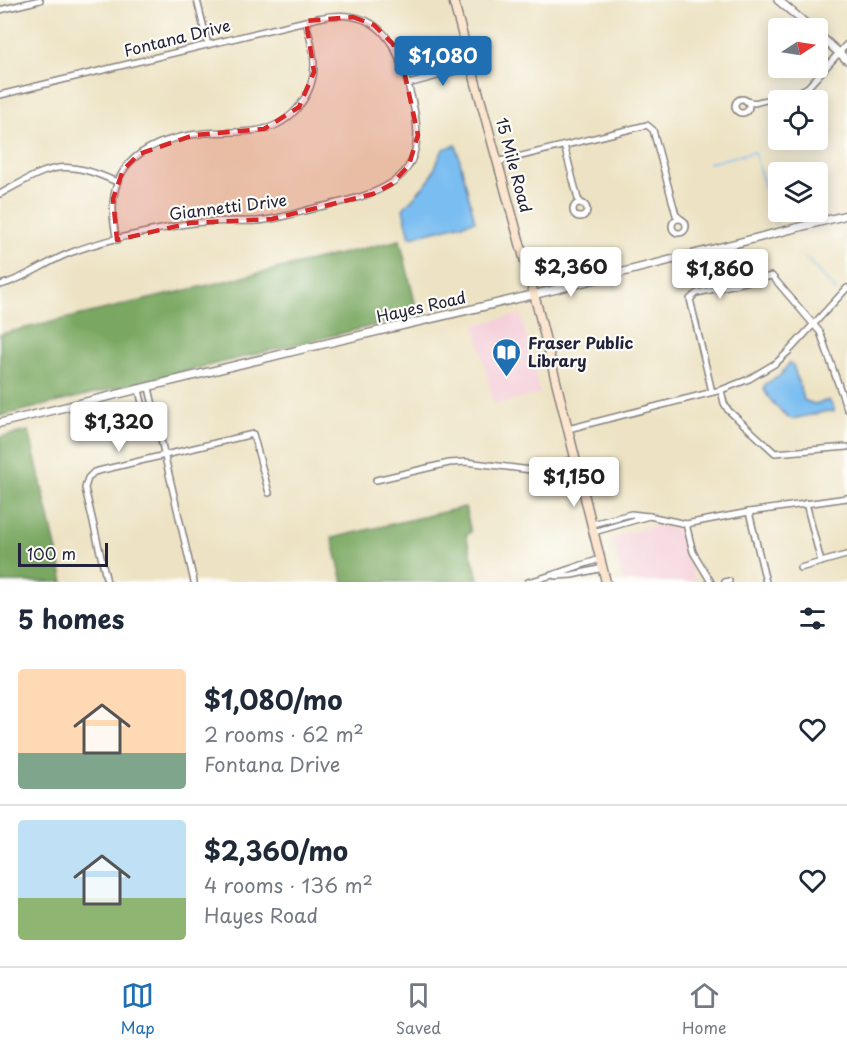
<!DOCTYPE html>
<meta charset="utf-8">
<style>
body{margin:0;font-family:"Playpen Sans",sans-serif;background:#f6f6f7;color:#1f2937;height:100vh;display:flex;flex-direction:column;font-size:22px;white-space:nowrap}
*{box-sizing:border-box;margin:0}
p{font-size:20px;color:#747a83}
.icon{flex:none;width:33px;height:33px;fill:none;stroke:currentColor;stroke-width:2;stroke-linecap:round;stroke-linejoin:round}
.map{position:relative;height:582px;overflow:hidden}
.details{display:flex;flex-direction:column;background:#fff;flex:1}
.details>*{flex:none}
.needle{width:39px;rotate:78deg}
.tools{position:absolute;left:768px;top:18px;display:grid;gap:12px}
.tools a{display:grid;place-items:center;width:60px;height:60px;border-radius:6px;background:#fff;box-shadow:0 3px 15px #0003;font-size:30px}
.scale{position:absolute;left:18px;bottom:15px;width:90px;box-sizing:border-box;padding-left:6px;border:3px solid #22223b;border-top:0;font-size:16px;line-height:21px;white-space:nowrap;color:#22223b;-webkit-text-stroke:4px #fdfcf7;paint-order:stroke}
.price{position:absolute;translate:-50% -51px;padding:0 14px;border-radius:6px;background:#fff;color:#222;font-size:20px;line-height:39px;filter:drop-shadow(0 2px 3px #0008)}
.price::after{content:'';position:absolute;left:50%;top:36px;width:18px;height:14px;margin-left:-9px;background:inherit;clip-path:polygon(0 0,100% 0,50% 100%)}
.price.selected{background:#1f6fb2;color:#fff}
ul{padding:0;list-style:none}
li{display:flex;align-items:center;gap:18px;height:150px;padding:0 18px}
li+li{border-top:2px solid #e0e1e3}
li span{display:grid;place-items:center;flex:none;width:168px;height:120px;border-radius:6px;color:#555}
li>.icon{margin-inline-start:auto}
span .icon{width:72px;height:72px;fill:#fffc;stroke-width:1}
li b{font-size:26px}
h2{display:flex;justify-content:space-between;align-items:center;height:72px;padding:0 18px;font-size:26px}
.tab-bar{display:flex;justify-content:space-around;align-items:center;height:84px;border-top:2px solid #e0e1e3;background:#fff;font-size:16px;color:#747a83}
.tab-bar a{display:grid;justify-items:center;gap:3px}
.tab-bar .selected{color:#1f6fb2}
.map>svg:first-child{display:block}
.built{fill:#f5cfda}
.forest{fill:#7aa862;stroke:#4e654e;stroke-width:1.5}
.water{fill:#7abef1;stroke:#4e7096;stroke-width:1.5}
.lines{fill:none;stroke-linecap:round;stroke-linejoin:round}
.stream{stroke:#7abef1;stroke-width:1.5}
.minor-casing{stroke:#888280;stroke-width:8}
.tertiary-casing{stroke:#888280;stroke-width:10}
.secondary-casing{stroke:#888280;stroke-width:11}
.minor{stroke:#fff;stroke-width:5}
.tertiary{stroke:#fff;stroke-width:7}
.secondary{stroke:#fbe5cf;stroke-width:8}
.marked{fill:#d62828;fill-opacity:0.2;stroke:#d62828;stroke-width:4.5;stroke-dasharray:12 8;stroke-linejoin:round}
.labels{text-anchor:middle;stroke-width:4.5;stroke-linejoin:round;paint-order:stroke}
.street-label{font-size:16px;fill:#22223b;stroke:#fdfcf7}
.poi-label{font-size:16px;font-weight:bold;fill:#22223b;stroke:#fdfcf7;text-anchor:start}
</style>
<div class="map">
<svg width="847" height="582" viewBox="0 0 847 582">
<rect width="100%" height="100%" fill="#fdfcf7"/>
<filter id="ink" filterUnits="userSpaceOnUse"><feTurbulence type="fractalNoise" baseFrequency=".0167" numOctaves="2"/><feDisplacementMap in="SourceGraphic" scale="12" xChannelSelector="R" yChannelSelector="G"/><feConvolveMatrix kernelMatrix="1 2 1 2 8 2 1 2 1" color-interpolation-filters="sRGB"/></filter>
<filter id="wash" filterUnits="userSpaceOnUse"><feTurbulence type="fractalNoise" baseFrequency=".008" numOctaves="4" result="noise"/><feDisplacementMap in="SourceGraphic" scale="24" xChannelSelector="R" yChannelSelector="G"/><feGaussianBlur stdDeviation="1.35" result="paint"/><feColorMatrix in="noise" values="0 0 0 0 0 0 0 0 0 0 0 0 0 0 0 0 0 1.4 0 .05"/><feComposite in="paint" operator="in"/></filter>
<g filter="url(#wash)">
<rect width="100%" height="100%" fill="#ede3c4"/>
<!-- built -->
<g class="built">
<path d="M521 314 540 394 494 405 475 325Z"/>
<path d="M658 525 682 531 695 582H624L612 537Z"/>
</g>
<!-- forest -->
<g class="forest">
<path d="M400 240 418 315 0 416V334Z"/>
<path d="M29 431 64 582H0V437Z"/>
<path d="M465 507 471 532 466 535 479 582H343L332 538Z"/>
</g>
<!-- water -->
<g class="water">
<path d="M456 145 475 221 410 237 403 209 430 179 443 149Z"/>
<path d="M789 363 793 365 804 400 814 404 829 400 834 408V412L829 411 792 419C782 414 768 399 764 389L765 384 780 376Z"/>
</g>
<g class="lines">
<!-- stream -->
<g class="stream">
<path d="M708 163 754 152 776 224"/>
<path d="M806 258 836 291"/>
</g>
</g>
</g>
<g filter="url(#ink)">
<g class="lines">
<defs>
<g id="minor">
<path d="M197 0 208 45"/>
<path d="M0 10 40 0"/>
<path d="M405 73 468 55"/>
<path d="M408 84 471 67"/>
<path d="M0 95 318 18C376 6 396 39 409 88 419 122 426 164 388 185 366 198 340 202 315 208 296 213 276 220 257 221 230 222 202 220 176 226 142 233 102 240 70 253 46 262 25 279 0 285"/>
<circle cx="742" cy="106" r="7"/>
<path d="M746 101 754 103 799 92 808 87 847 44"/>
<path d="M564 145 578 199 582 204"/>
<path d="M497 162 647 125 653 130 676 215 681 219"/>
<path d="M0 194C51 166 61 157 117 182"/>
<circle cx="580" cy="210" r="7"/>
<circle cx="679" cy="226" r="7"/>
<path d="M117 240C100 170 138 140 205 133 224 131 245 134 264 129 292 123 314 94 314 65 314 50 309 35 306 21"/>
<path d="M149 388 194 582"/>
<path d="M139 390 146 420 157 431"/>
<path d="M721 390 724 403 728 410 775 453 847 447"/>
<path d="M712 392 690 299 697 293 772 276 820 332 847 409"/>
<path d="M568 429 721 390 749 379 776 363 788 352 847 288"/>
<path d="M376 480 449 463 466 462 531 470 576 459"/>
<path d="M806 503 821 562"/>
<path d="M749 512 766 582"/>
<path d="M649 516 686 524 749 512 847 498"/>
<path d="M592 524 631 514 649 516 594 532"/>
<path d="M686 524 693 552 711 582"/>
<path d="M800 568 846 555"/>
<path d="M555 576 572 575 603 568"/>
<path d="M107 582 85 488 88 478 94 472 253 434 269 493"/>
<path d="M528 582C553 576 576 566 601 559"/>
<path d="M725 582 729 581"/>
</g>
<g id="tertiary">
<path d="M778 0 811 28"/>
<path d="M818 34 847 60"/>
<path d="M0 423 315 346 549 291 847 215"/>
</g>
<path id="secondary" d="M453 0 538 309 606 582"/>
</defs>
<!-- minor casing -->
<use href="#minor" class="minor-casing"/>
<!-- tertiary casing -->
<use href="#tertiary" class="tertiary-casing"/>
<!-- secondary casing -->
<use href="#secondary" class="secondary-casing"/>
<!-- minor -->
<use href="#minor" class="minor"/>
<!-- tertiary -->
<use href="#tertiary" class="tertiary"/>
<!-- secondary -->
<use href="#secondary" class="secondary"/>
</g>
</g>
<!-- marked area -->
<path class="marked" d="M353 17 374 25 393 44 403 66 418 135 409 165 392 184 373 194 272 219 190 223 117 240 113 199 123 170 139 154 194 135 264 129 299 107 314 72 306 21Z"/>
<!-- icons -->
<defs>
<symbol id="library-pin" viewBox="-11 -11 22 30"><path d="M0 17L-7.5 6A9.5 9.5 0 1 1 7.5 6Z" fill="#1f6fb2" stroke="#fdfcf7"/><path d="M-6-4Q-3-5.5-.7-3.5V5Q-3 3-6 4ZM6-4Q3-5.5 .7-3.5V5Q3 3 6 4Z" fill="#fff"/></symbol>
</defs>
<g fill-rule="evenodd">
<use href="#library-pin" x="490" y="336" width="33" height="45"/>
</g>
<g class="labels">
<!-- street labels -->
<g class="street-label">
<text transform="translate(177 38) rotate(-14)" y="6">Fontana Drive</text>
<text transform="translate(514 165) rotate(75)" y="6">15 Mile Road</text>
<text transform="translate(228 207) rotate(-7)" y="6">Giannetti Drive</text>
<text transform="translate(421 307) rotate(-13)" y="6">Hayes Road</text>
</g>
<!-- poi labels -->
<g class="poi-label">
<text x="528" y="349">Fraser Public<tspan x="528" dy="18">Library</tspan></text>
</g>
</g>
</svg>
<div class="tools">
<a><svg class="needle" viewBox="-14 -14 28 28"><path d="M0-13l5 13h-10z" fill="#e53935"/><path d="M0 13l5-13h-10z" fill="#747a83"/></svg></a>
<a><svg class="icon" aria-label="locate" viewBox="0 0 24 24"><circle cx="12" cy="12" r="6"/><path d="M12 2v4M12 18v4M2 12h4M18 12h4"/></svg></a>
<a><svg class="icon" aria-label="layers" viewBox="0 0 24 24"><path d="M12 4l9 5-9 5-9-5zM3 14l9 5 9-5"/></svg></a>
</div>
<div class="scale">100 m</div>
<b class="price selected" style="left:443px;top:87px">$1,080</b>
<b class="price" style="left:571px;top:298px">$2,360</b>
<b class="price" style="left:720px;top:300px">$1,860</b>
<b class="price" style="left:119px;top:453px">$1,320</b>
<b class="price" style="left:574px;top:508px">$1,150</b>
</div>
<section class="details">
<h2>5 homes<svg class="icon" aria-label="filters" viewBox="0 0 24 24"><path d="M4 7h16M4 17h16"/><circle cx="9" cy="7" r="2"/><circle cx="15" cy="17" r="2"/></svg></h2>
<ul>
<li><span style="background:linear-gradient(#ffd9b3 70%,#7fa58c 0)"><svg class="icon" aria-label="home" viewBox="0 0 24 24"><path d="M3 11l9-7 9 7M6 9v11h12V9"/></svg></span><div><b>$1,080/mo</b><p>2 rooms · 62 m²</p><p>Fontana Drive</p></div><svg class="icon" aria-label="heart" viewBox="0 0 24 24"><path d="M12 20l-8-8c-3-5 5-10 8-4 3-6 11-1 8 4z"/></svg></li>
<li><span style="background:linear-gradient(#bfe0f5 65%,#8fb573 0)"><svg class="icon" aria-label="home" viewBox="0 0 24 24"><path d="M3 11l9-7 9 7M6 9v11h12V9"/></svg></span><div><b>$2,360/mo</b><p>4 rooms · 136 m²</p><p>Hayes Road</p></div><svg class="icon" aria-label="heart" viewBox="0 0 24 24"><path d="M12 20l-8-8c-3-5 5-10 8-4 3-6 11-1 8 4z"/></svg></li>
</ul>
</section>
<nav class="tab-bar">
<a class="selected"><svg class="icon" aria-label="map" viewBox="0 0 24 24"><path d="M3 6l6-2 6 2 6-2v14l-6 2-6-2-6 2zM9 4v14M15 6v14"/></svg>Map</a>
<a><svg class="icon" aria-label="saved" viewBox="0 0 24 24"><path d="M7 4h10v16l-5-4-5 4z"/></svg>Saved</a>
<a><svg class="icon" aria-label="home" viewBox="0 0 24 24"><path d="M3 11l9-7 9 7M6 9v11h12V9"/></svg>Home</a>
</nav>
